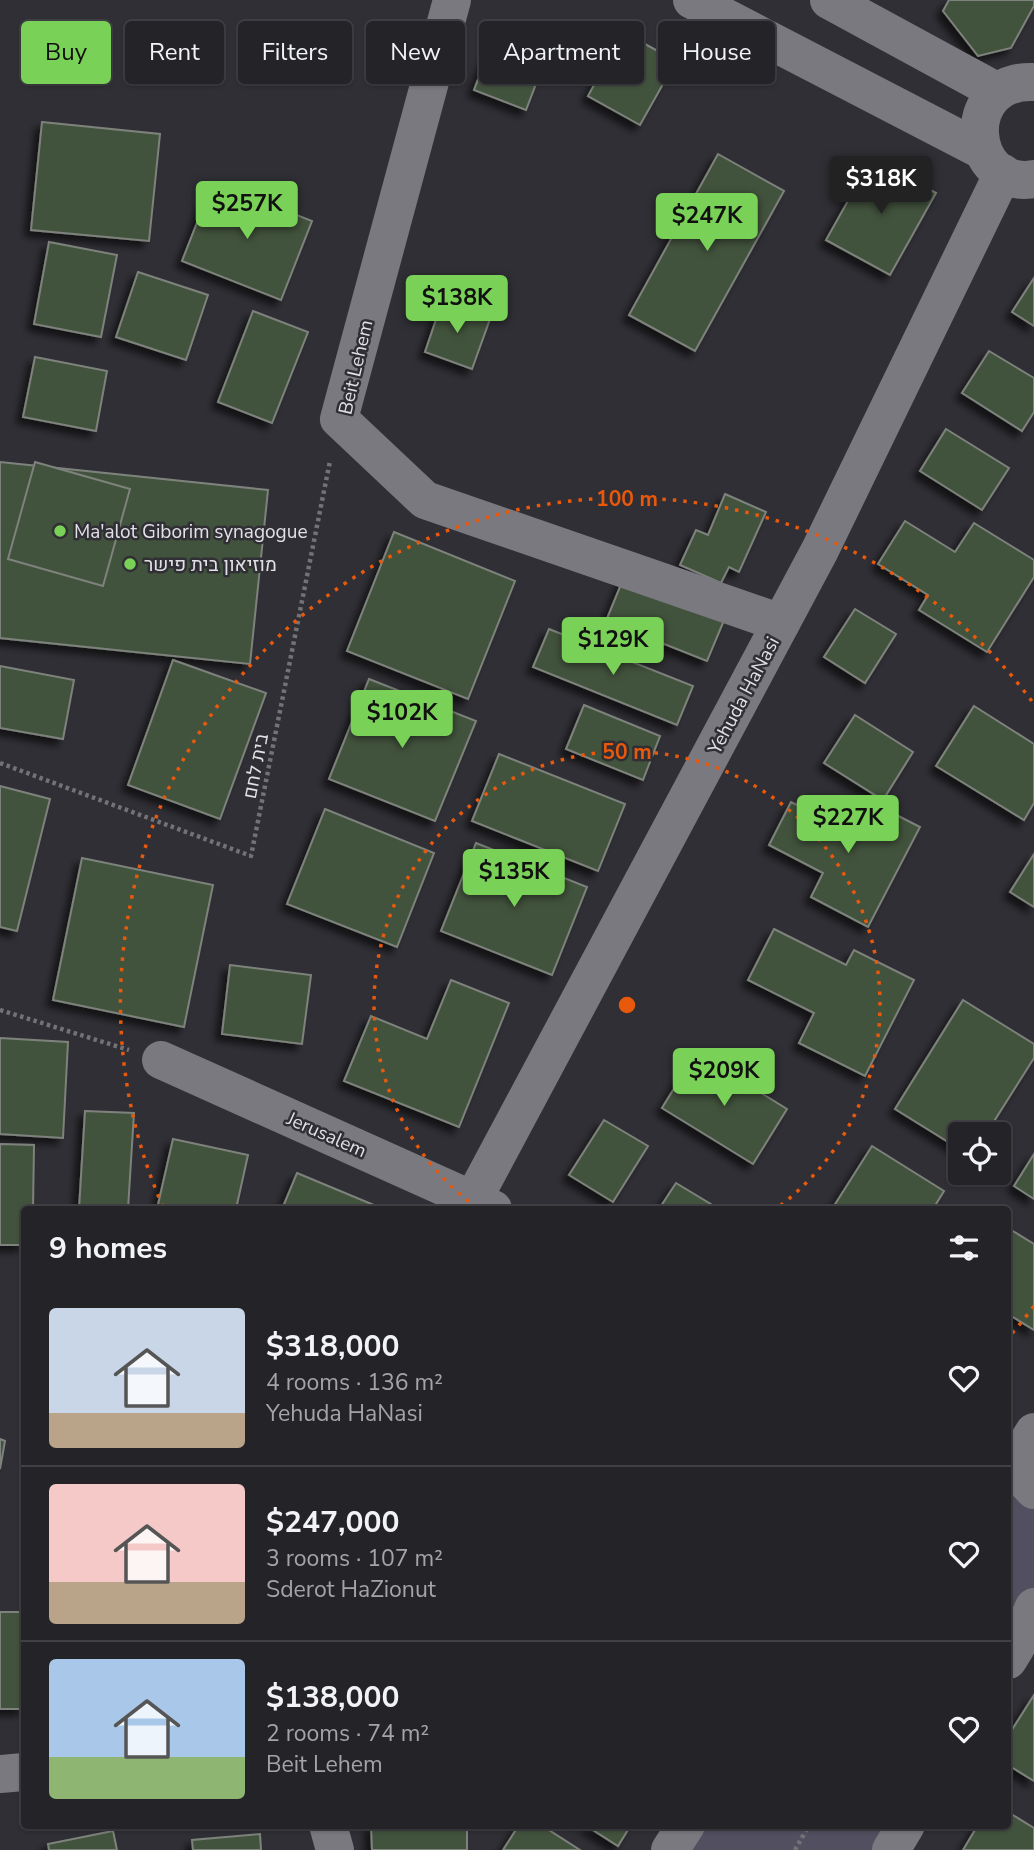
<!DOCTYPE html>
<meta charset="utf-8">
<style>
body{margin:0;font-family:"Nunito Sans",Heebo,sans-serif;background:#2c2b30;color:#f1f3f6;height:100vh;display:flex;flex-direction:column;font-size:26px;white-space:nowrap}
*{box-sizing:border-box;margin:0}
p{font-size:23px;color:#a3a4a8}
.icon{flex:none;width:38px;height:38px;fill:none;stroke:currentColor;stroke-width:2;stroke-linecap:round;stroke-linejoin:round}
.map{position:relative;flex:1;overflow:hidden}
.side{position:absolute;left:21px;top:1206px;width:990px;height:623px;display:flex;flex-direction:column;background:#242328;border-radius:7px;box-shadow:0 2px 5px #0004,0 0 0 2px #414045}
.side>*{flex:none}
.banner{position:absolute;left:21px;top:21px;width:992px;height:63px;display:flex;gap:14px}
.buttons{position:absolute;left:948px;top:1122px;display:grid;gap:14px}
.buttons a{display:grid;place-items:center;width:63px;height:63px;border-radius:7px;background:#242328;box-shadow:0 2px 5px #0004,0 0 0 2px #414045;font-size:35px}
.price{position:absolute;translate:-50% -60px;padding:0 16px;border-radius:7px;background:#7ad157;color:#111;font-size:23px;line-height:46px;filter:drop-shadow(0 2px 4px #0008)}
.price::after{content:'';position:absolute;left:50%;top:42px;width:21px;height:16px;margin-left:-10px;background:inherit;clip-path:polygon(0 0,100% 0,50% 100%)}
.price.on{background:#222;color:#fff}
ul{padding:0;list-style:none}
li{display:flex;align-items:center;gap:21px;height:175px;padding:0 28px}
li+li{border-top:2px solid #414045}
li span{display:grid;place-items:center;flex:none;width:196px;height:140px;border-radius:7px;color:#555}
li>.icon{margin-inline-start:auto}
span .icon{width:84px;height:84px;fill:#fffc;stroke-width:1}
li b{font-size:30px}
h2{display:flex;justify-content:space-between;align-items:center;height:84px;padding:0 28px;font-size:30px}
.tag{padding:0 24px;border-radius:7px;background:#242328;box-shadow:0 2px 5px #0004,0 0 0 2px #414045;font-size:24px;line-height:63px}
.tag.on{background:#7ad157;color:#111}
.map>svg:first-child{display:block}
.green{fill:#525060}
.building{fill:#42533c;stroke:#7e827c;stroke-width:2;filter:url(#shadow)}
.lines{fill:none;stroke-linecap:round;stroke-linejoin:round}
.path{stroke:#737277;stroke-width:4.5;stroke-dasharray:3.5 3.5;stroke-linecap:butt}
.minor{stroke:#79797f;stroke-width:38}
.ring{fill:none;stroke:#e8590c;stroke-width:3.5;stroke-dasharray:3.5 7}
.poi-dot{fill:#7ad157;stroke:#302f35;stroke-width:2.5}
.labels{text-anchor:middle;stroke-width:5;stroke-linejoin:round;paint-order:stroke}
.street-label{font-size:19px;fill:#e1e0e4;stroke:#302f35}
.poi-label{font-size:19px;fill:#e1e0e4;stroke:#302f35;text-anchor:start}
.centre{fill:#e8590c;stroke:#302f35;stroke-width:3.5}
.ring-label{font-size:21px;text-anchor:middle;font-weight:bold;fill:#e8590c;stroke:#302f35;stroke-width:5;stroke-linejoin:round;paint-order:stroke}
</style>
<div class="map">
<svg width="1034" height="1850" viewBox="0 0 1034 1850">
<defs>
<filter id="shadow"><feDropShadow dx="-6" dy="6" stdDeviation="3.5" flood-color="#0009"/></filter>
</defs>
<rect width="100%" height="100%" fill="#302f35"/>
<!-- green -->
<g class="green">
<path d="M1008 1469 1034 1496V1595L1008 1651Z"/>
<path d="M691 1825H891L875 1850H675Z"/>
</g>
<!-- building -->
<g class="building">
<path d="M949 0H1034V6L1011 48 978 56 943 11Z"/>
<path d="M623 32 676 61 640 125 588 96Z"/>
<path d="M495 35 547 55 526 110 474 90Z"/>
<path d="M42 122 160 134 149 241 31 230Z"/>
<path d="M718 154 784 191 695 351 629 315Z"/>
<path d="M872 158 936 193 890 275 826 240Z"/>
<path d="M213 182 312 221 281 300 182 261Z"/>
<path d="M49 242 117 255 101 337 34 324Z"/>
<path d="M138 272 208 295 186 360 116 337Z"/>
<path d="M1034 278V326L1012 312Z"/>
<path d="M442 302 490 319 472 369 425 352Z"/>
<path d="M253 311 308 332 272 423 218 402Z"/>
<path d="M989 351 1034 378V412L1022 431 962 393Z"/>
<path d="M35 357 107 371 96 431 23 417Z"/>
<path d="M946 429 1009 468 982 510 920 471Z"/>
<path d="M0 462 268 490 250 664 0 638Z"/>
<path d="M35 462 130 489 103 586 8 559Z"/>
<path d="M725 494 766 512 739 572 729 567 721 583 680 565 696 530 708 535Z"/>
<path d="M905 521 955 552 974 523 1034 560V577L987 652 919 610 928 595 878 564Z"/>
<path d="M394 532 515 581 468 699 347 651Z"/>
<path d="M624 577 725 618 707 661 606 621Z"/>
<path d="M855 609 896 634 865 683 824 657Z"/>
<path d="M549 629 693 686 677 725 533 667Z"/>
<path d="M173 660 266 693 220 819 128 785Z"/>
<path d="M0 666 74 680 63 739 0 728Z"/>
<path d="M369 679 476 721 435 821 329 779Z"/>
<path d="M584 705 660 736 643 780 566 749Z"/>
<path d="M974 706 1034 744V803L1024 820 936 766Z"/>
<path d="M855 715 913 752 883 800 824 763Z"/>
<path d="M499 754 625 804 598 871 472 821Z"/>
<path d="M0 786 50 799 17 931 0 927Z"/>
<path d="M867 800 920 827 868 927 811 897 823 873 769 845 791 802 837 825 847 806 861 812Z"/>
<path d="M325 809 434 853 397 947 287 904Z"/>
<path d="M476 843 587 887 552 975 441 931Z"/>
<path d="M1034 854V907L1010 892Z"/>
<path d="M82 858 213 885 184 1027 53 1000Z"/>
<path d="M774 929 846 965 854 950 914 980 865 1076 799 1043 814 1013 748 980Z"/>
<path d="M230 965 311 975 302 1044 222 1034Z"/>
<path d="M451 980 509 1003 459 1127 344 1081 371 1016 427 1039Z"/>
<path d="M963 1000 1034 1044V1058L986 1134H961V1150L895 1109Z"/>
<path d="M0 1038 68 1042 63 1138 0 1134Z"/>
<path d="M696 1053 787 1109 753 1164 662 1108Z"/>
<path d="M85 1111 134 1113 128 1209H79Z"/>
<path d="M604 1120 648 1146 613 1202 569 1175Z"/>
<path d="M173 1139 248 1155 236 1209H157Z"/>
<path d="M0 1144 34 1145 33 1209H24V1245H0Z"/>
<path d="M872 1146 944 1191 933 1209H832Z"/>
<path d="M1034 1154V1199L1014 1186Z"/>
<path d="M297 1173 381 1208V1209H282Z"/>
<path d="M676 1183 719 1209H659Z"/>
<path d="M1008 1228 1034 1244V1330L1008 1314Z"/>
<path d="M0 1439 5 1441 0 1469Z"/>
<rect x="0" y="1612" width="24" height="97"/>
<path d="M1034 1695V1781L1008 1765V1736Z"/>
<path d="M1008 1812 1034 1828V1850H963L978 1825H1008Z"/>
<path d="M371 1825H467V1850H372Z"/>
<path d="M519 1825H541L580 1850H503Z"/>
<path d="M585 1825H631L618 1846Z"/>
<path d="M113 1831 117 1850H49L48 1844Z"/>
<path d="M260 1834 261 1850H193L192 1840Z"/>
</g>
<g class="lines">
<!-- path -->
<g class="path">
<path d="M0 763 251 856 330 461"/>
<path d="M0 1010 129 1050"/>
<path d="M795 1850 809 1825"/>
</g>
<!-- minor -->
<g class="minor">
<path d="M452 0 339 419 425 500 781 623"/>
<path d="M692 0 983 151"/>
<path d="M829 0 998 92"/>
<path d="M1034 82C956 79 968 191 1034 179"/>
<path d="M161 1060 493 1209"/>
<path d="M468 1209 820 550 1003 173"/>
<path d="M1008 1466 1012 1467 1034 1490"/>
<path d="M1012 1467 1034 1432"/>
<path d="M1008 1660 1016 1647 1034 1607"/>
<path d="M0 1774 24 1772"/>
<path d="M328 1825 335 1850"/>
<path d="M670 1850 686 1825"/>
<path d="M891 1850 906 1825"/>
</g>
</g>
<!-- distance rings -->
<g class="ring">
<path d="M477 1208A253 253 0 1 1 777 1208"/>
<path d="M1034 1306A506 506 0 0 1 1009 1337M163 1207A506 506 0 0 1 1034 704"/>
</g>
<!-- markers -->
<g class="poi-dot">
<circle cx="60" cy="531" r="7"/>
<circle cx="130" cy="564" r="7"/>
</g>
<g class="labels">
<!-- street labels -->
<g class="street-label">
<text transform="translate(355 367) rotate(-77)" y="7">Beit Lehem</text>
<text transform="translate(743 695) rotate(-62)" y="7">Yehuda HaNasi</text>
<text transform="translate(255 766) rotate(-79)" y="7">בית לחם</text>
<text transform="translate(327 1134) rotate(24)" y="7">Jerusalem</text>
</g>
<!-- poi labels -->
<g class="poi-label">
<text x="74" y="538">Ma'alot Giborim synagogue</text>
<text x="144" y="571">מוזיאון בית פישר</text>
</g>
</g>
<circle cx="627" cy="1005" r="10" class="centre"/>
<g class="ring-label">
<text x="627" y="506">100 m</text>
<text x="627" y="759">50 m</text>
</g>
</svg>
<div class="buttons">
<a><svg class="icon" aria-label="locate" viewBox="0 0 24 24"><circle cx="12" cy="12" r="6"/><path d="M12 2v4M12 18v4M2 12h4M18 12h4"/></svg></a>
</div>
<b class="price on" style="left:881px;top:216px">$318K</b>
<b class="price" style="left:247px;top:241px">$257K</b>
<b class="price" style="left:707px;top:253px">$247K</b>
<b class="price" style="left:457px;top:335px">$138K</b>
<b class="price" style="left:613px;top:677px">$129K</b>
<b class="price" style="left:402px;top:750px">$102K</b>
<b class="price" style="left:848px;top:855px">$227K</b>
<b class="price" style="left:514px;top:909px">$135K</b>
<b class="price" style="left:724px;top:1108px">$209K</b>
<div class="banner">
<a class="tag on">Buy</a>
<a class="tag">Rent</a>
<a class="tag">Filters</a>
<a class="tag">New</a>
<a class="tag">Apartment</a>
<a class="tag">House</a>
</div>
<section class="side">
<h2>9 homes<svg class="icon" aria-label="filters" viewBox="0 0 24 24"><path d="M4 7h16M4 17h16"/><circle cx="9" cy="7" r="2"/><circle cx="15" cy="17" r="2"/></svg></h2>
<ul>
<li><span style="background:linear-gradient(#c9d6e8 75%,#b9a48a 0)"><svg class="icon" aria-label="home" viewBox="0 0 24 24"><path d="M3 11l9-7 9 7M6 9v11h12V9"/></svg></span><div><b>$318,000</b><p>4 rooms · 136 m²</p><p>Yehuda HaNasi</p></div><svg class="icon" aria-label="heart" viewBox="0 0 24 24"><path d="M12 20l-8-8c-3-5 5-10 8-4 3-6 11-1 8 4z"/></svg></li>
<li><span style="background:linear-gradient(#f6c9c9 70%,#b9a48a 0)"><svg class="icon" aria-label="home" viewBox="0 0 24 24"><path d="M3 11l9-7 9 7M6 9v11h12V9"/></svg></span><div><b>$247,000</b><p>3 rooms · 107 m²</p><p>Sderot HaZionut</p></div><svg class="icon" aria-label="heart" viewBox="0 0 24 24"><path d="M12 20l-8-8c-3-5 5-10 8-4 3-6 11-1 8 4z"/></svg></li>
<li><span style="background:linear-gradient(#a9c7e8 70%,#8fb573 0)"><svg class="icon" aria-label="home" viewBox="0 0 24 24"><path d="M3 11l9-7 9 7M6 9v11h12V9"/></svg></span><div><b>$138,000</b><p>2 rooms · 74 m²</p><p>Beit Lehem</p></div><svg class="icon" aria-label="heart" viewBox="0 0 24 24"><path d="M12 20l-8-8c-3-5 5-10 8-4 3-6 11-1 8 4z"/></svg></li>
</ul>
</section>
</div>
